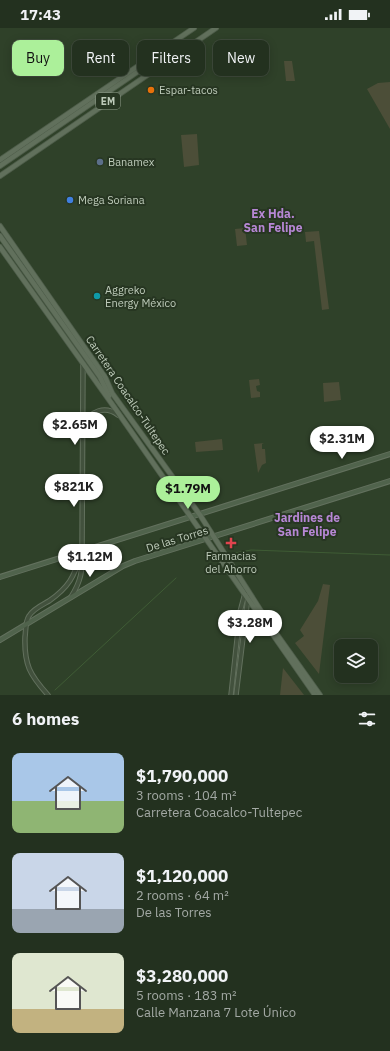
<!DOCTYPE html>
<meta charset="utf-8">
<style>
body{margin:0;font-family:"IBM Plex Sans",sans-serif;background:#2b3928;color:#f1f3f6;height:100vh;display:flex;flex-direction:column;font-size:15px;white-space:nowrap}
*{box-sizing:border-box;margin:0}
p{font-size:13px;color:#a3a9a4}
.icon{flex:none;width:22px;height:22px;fill:none;stroke:currentColor;stroke-width:2;stroke-linecap:round;stroke-linejoin:round}
.map{position:relative;height:667px;overflow:hidden}
.sheet{display:flex;flex-direction:column;background:#23311f;flex:1}
.sheet>*{flex:none}
.hud{position:absolute;left:12px;top:12px;width:366px;height:36px;display:flex;gap:8px}
.buttons{position:absolute;left:334px;top:611px;display:grid;gap:8px}
.buttons a{display:grid;place-items:center;width:44px;height:44px;border-radius:8px;background:#23311f;box-shadow:0 2px 10px #0003,0 0 0 1px #404c3d;font-size:20px}
.price{position:absolute;translate:-50% -34px;padding:0 9px;border-radius:14px;background:#fff;color:#222;font-size:13px;line-height:26px;filter:drop-shadow(0 1px 2px #0008)}
.price::after{content:'';position:absolute;left:50%;top:24px;width:12px;height:9px;margin-left:-6px;background:inherit;clip-path:polygon(0 0,100% 0,50% 100%)}
.price.active{background:#acf09a;color:#111}
ul{padding:0;list-style:none}
li{display:flex;align-items:center;gap:12px;height:100px;padding:0 12px}
li span{display:grid;place-items:center;flex:none;width:112px;height:80px;border-radius:8px;color:#555}
li>.icon{margin-inline-start:auto}
span .icon{width:48px;height:48px;fill:#fffc;stroke-width:1}
li b{font-size:17px}
h2{display:flex;justify-content:space-between;align-items:center;height:48px;padding:0 12px;font-size:17px}
.pill{padding:0 14px;border-radius:8px;background:#23311f;box-shadow:0 2px 10px #0003,0 0 0 1px #404c3d;font-size:14px;line-height:36px}
.pill.active{background:#acf09a;color:#111}
.status{display:flex;justify-content:space-between;align-items:center;height:28px;padding:0 20px;background:#23311f;direction:ltr}
.status svg{height:11px;fill:currentColor}
.map>svg:first-child{display:block}
.green{fill:#4c4e38}
.lines{fill:none;stroke-linecap:round;stroke-linejoin:round}
.stream{stroke:#3f5c35;stroke-width:1}
.tertiary-casing{stroke:#63715e;stroke-width:5.5}
.secondary-casing{stroke:#63715e;stroke-width:6}
.primary-casing{stroke:#4e5d4a;stroke-width:6}
.tertiary{stroke:#42513d;stroke-width:3.5}
.secondary{stroke:#50634c;stroke-width:4}
.primary{stroke:#61705c;stroke-width:4.5}
.food-dot{fill:#e8710a;stroke:#273622;stroke-width:1.5}
.service-dot{fill:#5c6f8a;stroke:#273622;stroke-width:1.5}
.shop-dot{fill:#3f7fe0;stroke:#273622;stroke-width:1.5}
.culture-dot{fill:#0f9aa8;stroke:#273622;stroke-width:1.5}
.health-dot{fill:#e0444e;stroke:#273622;stroke-width:1.5}
.labels{text-anchor:middle;stroke-width:4;stroke-linejoin:round;paint-order:stroke}
.shield{fill:#273622;stroke:#919e8c;stroke-width:1}
.shield-label{font-size:10px;font-weight:bold;fill:#becbba}
.poi-label{font-size:11px;fill:#becbba;stroke:#273622;text-anchor:start}
.street-label{font-size:11px;fill:#becbba;stroke:#273622}
.neighbourhood-label{font-size:12px;font-weight:bold;fill:#b787d5;stroke:#273622}
</style>
<div class="status"><b>17:43</b><svg viewBox="0 0 49 12"><path d="M0 12V9h3v3zM5 12V6h3v6zM10 12V3h3v9zM15 12V0h3v12zM26 1h20v11H26zM47 4h2v5h-2z"/></svg></div>
<div class="map">
<svg width="390" height="667" viewBox="0 0 390 667">
<rect width="100%" height="100%" fill="#2f4129"/>
<!-- green -->
<g class="green">
<path d="M284 33H292L295 53H286Z"/>
<path d="M390 54V101L367 61 378 55Z"/>
<path d="M197 106 199 137 184 139 181 107Z"/>
<path d="M245 200 247 217 237 218 235 201Z"/>
<path d="M319 203 329 281 322 282 314 213 306 214 305 204Z"/>
<path d="M259 351 260 357 256 358 257 363 260 364V369L251 370 249 352Z"/>
<path d="M339 354 341 372 324 374 323 355Z"/>
<path d="M345 400 347 413 346 423 344 418 330 419 329 402Z"/>
<path d="M222 411 223 422 196 424 195 414Z"/>
<path d="M264 415 262 416V421H265L266 435 262 437 258 445 254 416Z"/>
<path d="M323 556 330 557 319 646 295 615 304 608 300 602 318 573Z"/>
<path d="M283 640 304 667H280Z"/>
</g>
<g class="lines">
<!-- stream -->
<g class="stream">
<path d="M230 526 251 522 390 527"/>
<path d="M55 662 176 550"/>
</g>
<defs>
<g id="tertiary">
<path d="M84 397C90 383 105 377 118 387"/>
<path d="M71 569C81 553 83 542 82 524L83 336"/>
<path d="M48 667C30 647 24 637 25 609 26 602 25 594 29 588 33 581 42 577 49 573 69 559 74 549 81 526"/>
<path d="M231 667 240 584 245 565"/>
<path d="M236 667 248 569"/>
</g>
<g id="secondary">
<path d="M0 549 390 426"/>
<path d="M0 612 123 538 135 533 390 453"/>
</g>
<g id="primary">
<path d="M0 132 194 0"/>
<path d="M0 138 143 40 156 29"/>
<path d="M0 148 216 0"/>
<path d="M0 198 105 349 112 365 200 487 268 594 320 667"/>
<path d="M0 208 100 349 109 368"/>
<path d="M0 219 112 376 315 667"/>
</g>
</defs>
<!-- tertiary casing -->
<use href="#tertiary" class="tertiary-casing"/>
<!-- secondary casing -->
<use href="#secondary" class="secondary-casing"/>
<!-- primary casing -->
<use href="#primary" class="primary-casing"/>
<!-- tertiary -->
<use href="#tertiary" class="tertiary"/>
<!-- secondary -->
<use href="#secondary" class="secondary"/>
<!-- primary -->
<use href="#primary" class="primary"/>
</g>
<!-- markers -->
<circle class="food-dot" cx="151" cy="62" r="4"/>
<circle class="service-dot" cx="100" cy="134" r="4"/>
<circle class="shop-dot" cx="70" cy="172" r="4"/>
<circle class="culture-dot" cx="97" cy="268" r="4"/>
<path class="health-dot" d="M229 509h4v4h4v4h-4v4h-4v-4h-4v-4h4z"/>
<g class="labels">
<!-- shield labels -->
<rect class="shield" x="96" y="65" width="24" height="16" rx="3"/>
<g class="shield-label">
<text x="108" y="77">EM</text>
</g>
<!-- poi labels -->
<g class="poi-label">
<text x="159" y="66">Espar-tacos</text>
<text x="108" y="138">Banamex</text>
<text x="78" y="176">Mega Soriana</text>
<text x="105" y="266">Aggreko<tspan x="105" dy="13">Energy México</tspan></text>
<text x="231" y="532" text-anchor="middle">Farmacias<tspan x="231" dy="13">del Ahorro</tspan></text>
</g>
<!-- street labels -->
<g class="street-label">
<text transform="translate(128 367) rotate(56)" y="4">Carretera Coacalco-Tultepec</text>
<text transform="translate(177 511) rotate(-17)" y="4">De las Torres</text>
</g>
<!-- neighbourhood labels -->
<g class="neighbourhood-label">
<text x="273" y="190">Ex Hda.<tspan x="273" dy="14">San Felipe</tspan></text>
<text x="307" y="494">Jardines de<tspan x="307" dy="14">San Felipe</tspan></text>
</g>
</g>
</svg>
<div class="buttons">
<a><svg class="icon" aria-label="layers" viewBox="0 0 24 24"><path d="M12 4l9 5-9 5-9-5zM3 14l9 5 9-5"/></svg></a>
</div>
<b class="price" style="left:75px;top:418px">$2.65M</b>
<b class="price" style="left:342px;top:432px">$2.31M</b>
<b class="price" style="left:74px;top:480px">$821K</b>
<b class="price active" style="left:188px;top:482px">$1.79M</b>
<b class="price" style="left:90px;top:550px">$1.12M</b>
<b class="price" style="left:250px;top:616px">$3.28M</b>
<div class="hud">
<a class="pill active">Buy</a>
<a class="pill">Rent</a>
<a class="pill">Filters</a>
<a class="pill">New</a>
</div>
</div>
<section class="sheet">
<h2>6 homes<svg class="icon" aria-label="filters" viewBox="0 0 24 24"><path d="M4 7h16M4 17h16"/><circle cx="9" cy="7" r="2"/><circle cx="15" cy="17" r="2"/></svg></h2>
<ul>
<li><span style="background:linear-gradient(#a9c7e8 60%,#8fb573 0)"><svg class="icon" aria-label="home" viewBox="0 0 24 24"><path d="M3 11l9-7 9 7M6 9v11h12V9"/></svg></span><div><b>$1,790,000</b><p>3 rooms · 104 m²</p><p>Carretera Coacalco-Tultepec</p></div></li>
<li><span style="background:linear-gradient(#c9d6e8 70%,#9aa5b1 0)"><svg class="icon" aria-label="home" viewBox="0 0 24 24"><path d="M3 11l9-7 9 7M6 9v11h12V9"/></svg></span><div><b>$1,120,000</b><p>2 rooms · 64 m²</p><p>De las Torres</p></div></li>
<li><span style="background:linear-gradient(#dfe7d0 70%,#c2b280 0)"><svg class="icon" aria-label="home" viewBox="0 0 24 24"><path d="M3 11l9-7 9 7M6 9v11h12V9"/></svg></span><div><b>$3,280,000</b><p>5 rooms · 183 m²</p><p>Calle Manzana 7 Lote Único</p></div></li>
</ul>
</section>
